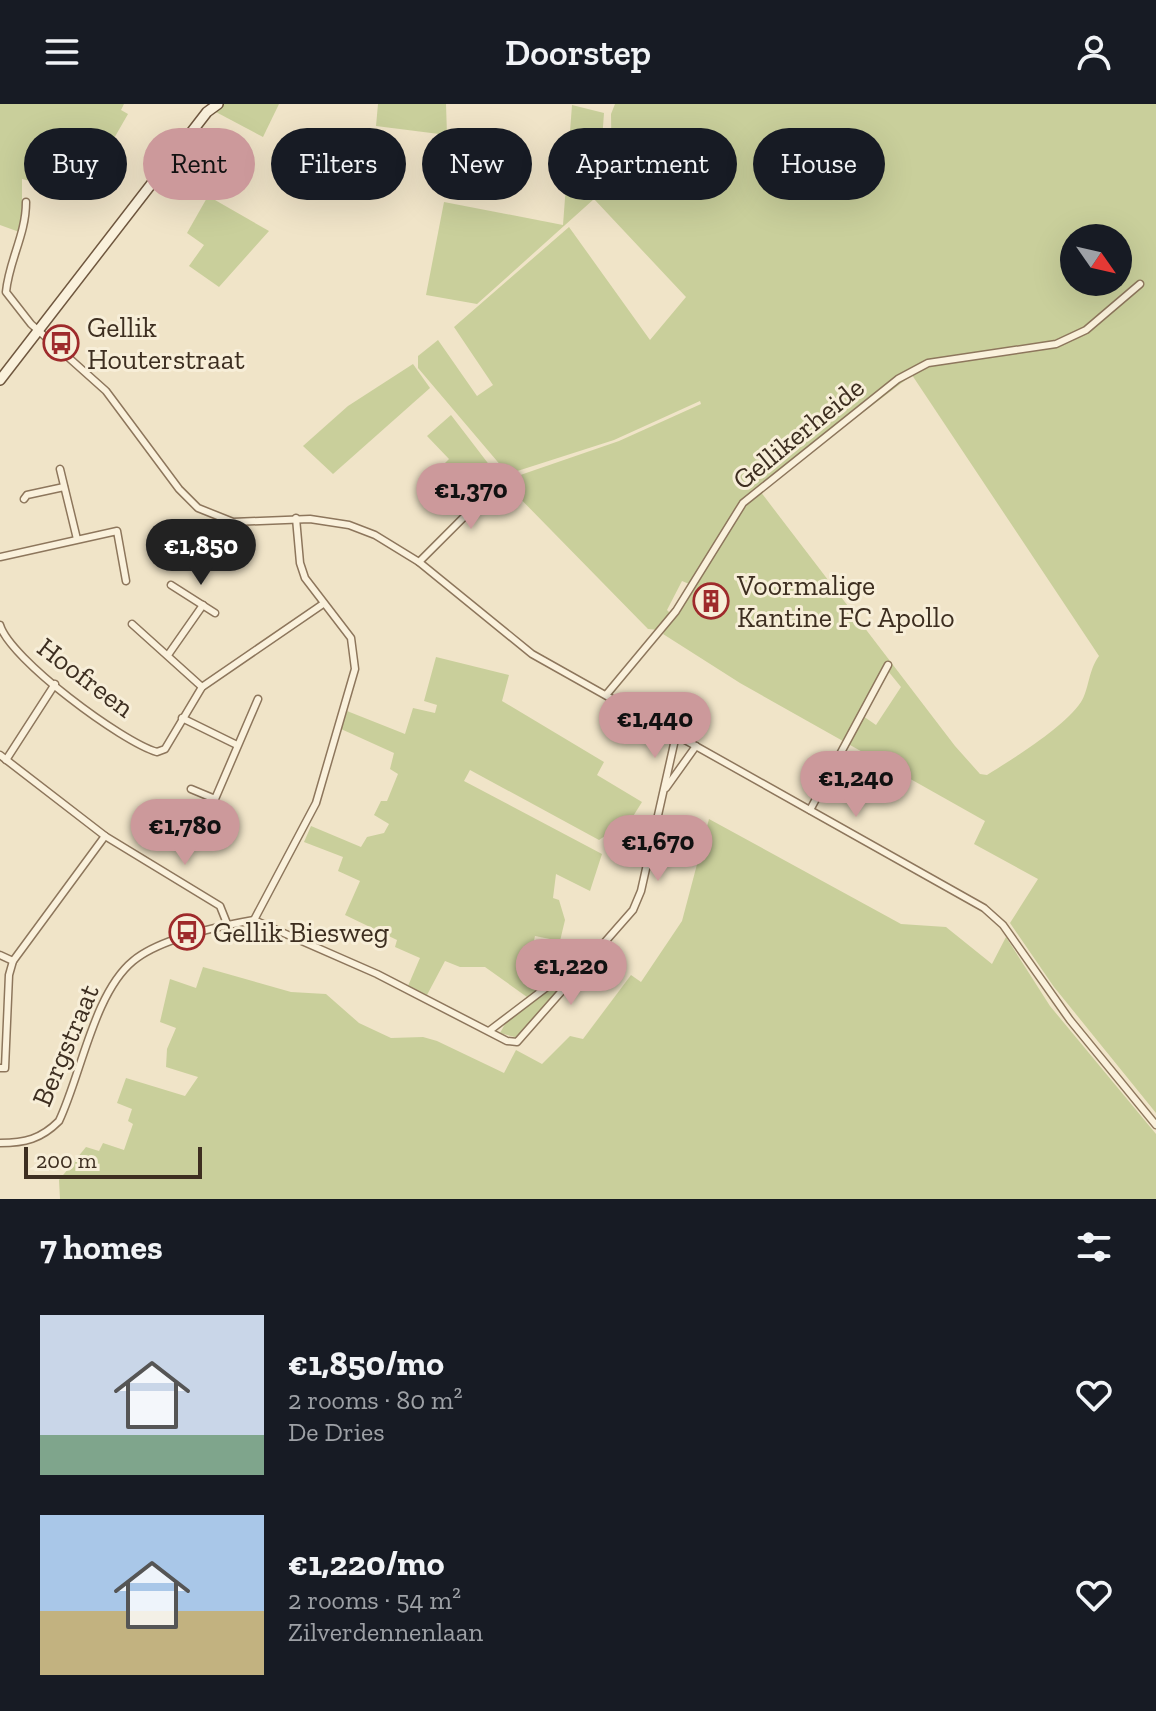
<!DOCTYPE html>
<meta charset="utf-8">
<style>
body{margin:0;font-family:"Zilla Slab",serif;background:#242831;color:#f1f3f6;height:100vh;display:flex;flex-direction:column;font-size:30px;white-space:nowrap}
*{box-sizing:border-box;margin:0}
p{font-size:26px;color:#9ea1a6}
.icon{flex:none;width:44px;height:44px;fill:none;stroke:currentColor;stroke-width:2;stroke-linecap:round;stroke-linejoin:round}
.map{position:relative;height:1095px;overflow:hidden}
.details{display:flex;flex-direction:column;background:#171b24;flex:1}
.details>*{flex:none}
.top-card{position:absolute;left:24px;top:24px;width:1108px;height:72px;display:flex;gap:16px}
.needle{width:52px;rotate:124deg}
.controls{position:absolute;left:1060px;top:120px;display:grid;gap:16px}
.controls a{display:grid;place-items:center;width:72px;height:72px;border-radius:50%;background:#171b24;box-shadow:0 8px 32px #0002;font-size:40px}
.scale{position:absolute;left:24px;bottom:20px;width:178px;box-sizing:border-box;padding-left:8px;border:4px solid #3d2e20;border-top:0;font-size:22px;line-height:28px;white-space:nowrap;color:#3d2e20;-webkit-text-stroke:6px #f7eed8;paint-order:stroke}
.price{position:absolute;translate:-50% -68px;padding:0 18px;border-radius:28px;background:#cc999b;color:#111;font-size:26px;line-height:52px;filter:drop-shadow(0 2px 4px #0008)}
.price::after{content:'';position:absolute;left:50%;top:48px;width:24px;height:18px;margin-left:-12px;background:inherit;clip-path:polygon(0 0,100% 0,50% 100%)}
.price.on{background:#222;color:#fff}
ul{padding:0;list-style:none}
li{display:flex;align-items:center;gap:24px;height:200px;padding:0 40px}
li span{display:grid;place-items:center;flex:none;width:224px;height:160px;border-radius:0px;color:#555}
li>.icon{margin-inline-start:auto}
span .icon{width:96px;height:96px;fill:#fffc;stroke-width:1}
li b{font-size:34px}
h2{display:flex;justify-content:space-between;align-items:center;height:96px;padding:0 40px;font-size:34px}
.tag{padding:0 28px;border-radius:36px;background:#171b24;box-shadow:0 8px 32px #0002;font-size:28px;line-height:72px}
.tag.on{background:#cc999b;color:#111}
header{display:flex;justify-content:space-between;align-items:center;height:104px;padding:0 40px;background:#171b24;font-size:36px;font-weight:600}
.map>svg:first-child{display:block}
.green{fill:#c9cf9b;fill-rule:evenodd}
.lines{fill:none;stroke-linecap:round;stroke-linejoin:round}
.street-casing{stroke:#8d765c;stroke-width:9}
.secondary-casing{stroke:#6f573f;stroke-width:12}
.street{stroke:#faf1dc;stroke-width:6}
.secondary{stroke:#faf1dc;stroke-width:9}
.labels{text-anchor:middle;stroke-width:6;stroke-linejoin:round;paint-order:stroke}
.poi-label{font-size:28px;fill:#3d2e20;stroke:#f7eed8;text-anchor:start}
.street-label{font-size:28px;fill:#3d2e20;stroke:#f7eed8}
</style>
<header><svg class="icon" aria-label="menu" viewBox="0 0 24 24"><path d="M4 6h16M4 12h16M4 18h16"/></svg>Doorstep<svg class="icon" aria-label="person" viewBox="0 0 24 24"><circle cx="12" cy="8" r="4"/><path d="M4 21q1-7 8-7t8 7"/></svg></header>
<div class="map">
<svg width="1156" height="1095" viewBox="0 0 1156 1095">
<rect width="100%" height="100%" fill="#f0e4c8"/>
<!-- green -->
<g class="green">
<path d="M0 0H124L121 6 128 10 82 90 22 75V129L0 121Z"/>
<path d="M224 0H279L263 33 214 7Z"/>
<path d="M378 0H446L447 31 376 22Z"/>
<path d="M615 0H1156V1009L1054 883 1010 819 1038 775 974 740 985 717 740 579 663 530 694 482 682 477 667 506 671 510 659 526 648 525 503 377 619 337 701 300 700 297 614 336 508 370 418 264V252L438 236 477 292 493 281 454 223 569 123 650 236 686 193 594 95 477 200 426 191 444 98 563 121 572 1 604 9 598 91 612 76 611 10ZM1074 134H1118V178H1074ZM912 271 1099 552C1088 567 1089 586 1081 598 1063 624 1014 654 987 671L980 670 955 642 760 387ZM888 567 901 583 876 621 863 612Z"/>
<path d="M208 92 269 127 219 183 189 162 204 141 187 129Z"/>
<path d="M413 260 430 284 333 370 303 342 348 302Z"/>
<path d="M451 311 497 371 462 411 428 376 449 355 427 332Z"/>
<path d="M436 553 509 571 502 597 604 658 597 671 642 698 632 714 599 736 470 666 464 677 602 750 590 787 556 770 553 794 559 796 565 816 560 837 535 832 529 858 565 866 527 893 485 863H460L445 857 427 891 408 882 420 854 395 843 397 836 345 811 360 777 338 767 343 753 304 738 311 722 361 743 367 733 384 729 389 720 374 711 381 697H387L398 670 390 665 394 649 341 625 347 607 405 630 413 604 435 609 437 601 424 597Z"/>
<path d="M709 715 901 820 946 823 992 860 1006 833 1050 902 1156 1030V1095H60L59 1076 86 1043 99 1047 103 1039 124 1046 133 1020 128 1017 132 1005 117 999 126 974 185 992 198 973 166 963 167 945 176 924 160 918 170 875 196 884 203 863 291 888 326 890 359 919 391 934 423 933 437 937 504 969 516 946 542 960 570 932 583 935 631 871 641 878 682 817Z"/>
<path d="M581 859 518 934 500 929 505 920Z"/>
</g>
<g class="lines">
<defs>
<g id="street">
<path d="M26 98C26 131 9 156 6 188L31 220 106 287 179 385 198 404 233 418 310 415 349 421 375 431 419 458 532 550 984 804 1003 821 1070 916 1156 1021"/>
<path d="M60 365 77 435"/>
<path d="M24 395 27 391 64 383"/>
<path d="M0 453 117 427 126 477"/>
<path d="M419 458 502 375 511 372"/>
<path d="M171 481 215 509"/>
<path d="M132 520 202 583"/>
<path d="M0 521C10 555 122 638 157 648L165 645 202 583 323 500"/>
<path d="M168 551 203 501"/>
<path d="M606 591 676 507 743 399 898 275 928 259 1056 240 1086 226 1140 180"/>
<path d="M182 614 237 641"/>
<path d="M0 651 105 732 220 802 228 822"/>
<path d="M6 656 55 580"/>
<path d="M666 684 696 642"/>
<path d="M191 685 215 695 258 595"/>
<path d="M810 706 888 561"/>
<path d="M254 816 377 870 507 937 517 938 633 806 641 787 676 631"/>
<path d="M254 816 316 699 355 565 351 534 305 474 300 459 296 414"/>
<path d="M0 851 13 857"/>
<path d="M489 927 597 845"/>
<path d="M0 964H5L9 871 13 857 105 732"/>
<path d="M0 1039C25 1039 41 1035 59 1017 81 971 94 889 133 857 159 835 220 822 254 816"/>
</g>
<path id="secondary" d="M0 276 207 8 218 0"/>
</defs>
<!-- street casing -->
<use href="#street" class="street-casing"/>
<!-- secondary casing -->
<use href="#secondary" class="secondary-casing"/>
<!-- street -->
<use href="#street" class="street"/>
<!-- secondary -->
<use href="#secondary" class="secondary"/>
</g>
<!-- icons -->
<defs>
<symbol id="bus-ring" viewBox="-11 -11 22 22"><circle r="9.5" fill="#f7eed8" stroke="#9e2a2b" stroke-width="1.5"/><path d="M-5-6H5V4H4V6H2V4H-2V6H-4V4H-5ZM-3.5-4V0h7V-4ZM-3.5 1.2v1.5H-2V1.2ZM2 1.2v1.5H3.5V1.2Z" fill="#9e2a2b"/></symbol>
<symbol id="building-ring" viewBox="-11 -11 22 22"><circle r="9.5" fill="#f7eed8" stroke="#9e2a2b" stroke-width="1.5"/><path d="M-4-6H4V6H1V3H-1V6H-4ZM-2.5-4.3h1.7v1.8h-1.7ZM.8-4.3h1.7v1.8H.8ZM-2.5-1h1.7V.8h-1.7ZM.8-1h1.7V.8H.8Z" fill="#9e2a2b"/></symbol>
</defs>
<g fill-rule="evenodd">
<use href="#bus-ring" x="41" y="219" width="40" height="40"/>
<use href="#building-ring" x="691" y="477" width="40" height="40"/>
<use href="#bus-ring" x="167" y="808" width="40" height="40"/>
</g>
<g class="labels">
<!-- poi labels -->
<g class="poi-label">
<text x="87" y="233">Gellik<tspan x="87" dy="32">Houterstraat</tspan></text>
<text x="737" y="491">Voormalige<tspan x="737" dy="32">Kantine FC Apollo</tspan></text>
<text x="213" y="838">Gellik Biesweg</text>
</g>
<!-- street labels -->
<g class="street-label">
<text transform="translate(798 329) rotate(-39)" y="10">Gellikerheide</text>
<text transform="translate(86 573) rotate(37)" y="10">Hoofreen</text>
<text transform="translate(65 941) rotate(-67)" y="10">Bergstraat</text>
</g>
</g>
</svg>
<div class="controls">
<a><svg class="needle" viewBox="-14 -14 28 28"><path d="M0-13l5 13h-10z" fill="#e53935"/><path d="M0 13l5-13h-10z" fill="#9ea1a6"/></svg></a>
</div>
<div class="scale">200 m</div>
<b class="price" style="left:471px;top:427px">€1,370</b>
<b class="price on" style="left:201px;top:483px">€1,850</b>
<b class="price" style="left:655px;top:656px">€1,440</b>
<b class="price" style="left:856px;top:715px">€1,240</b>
<b class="price" style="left:185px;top:763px">€1,780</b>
<b class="price" style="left:658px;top:779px">€1,670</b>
<b class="price" style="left:571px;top:903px">€1,220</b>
<div class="top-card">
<a class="tag">Buy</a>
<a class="tag on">Rent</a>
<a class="tag">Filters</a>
<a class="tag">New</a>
<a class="tag">Apartment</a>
<a class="tag">House</a>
</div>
</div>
<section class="details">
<h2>7 homes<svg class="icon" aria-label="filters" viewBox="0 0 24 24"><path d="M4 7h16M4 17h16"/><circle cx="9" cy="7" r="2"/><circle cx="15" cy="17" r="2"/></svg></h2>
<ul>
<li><span style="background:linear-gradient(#c9d6e8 75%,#7fa58c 0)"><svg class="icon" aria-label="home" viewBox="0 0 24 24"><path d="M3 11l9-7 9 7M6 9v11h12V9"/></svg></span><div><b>€1,850/mo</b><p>2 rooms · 80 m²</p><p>De Dries</p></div><svg class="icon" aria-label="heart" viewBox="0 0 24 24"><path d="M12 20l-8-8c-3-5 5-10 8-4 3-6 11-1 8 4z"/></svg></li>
<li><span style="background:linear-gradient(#a9c7e8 60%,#c2b280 0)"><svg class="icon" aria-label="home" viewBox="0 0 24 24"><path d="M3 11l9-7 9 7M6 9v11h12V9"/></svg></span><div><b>€1,220/mo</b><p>2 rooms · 54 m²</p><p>Zilverdennenlaan</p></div><svg class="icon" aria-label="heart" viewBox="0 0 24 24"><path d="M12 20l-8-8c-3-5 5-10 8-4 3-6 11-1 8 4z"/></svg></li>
</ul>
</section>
